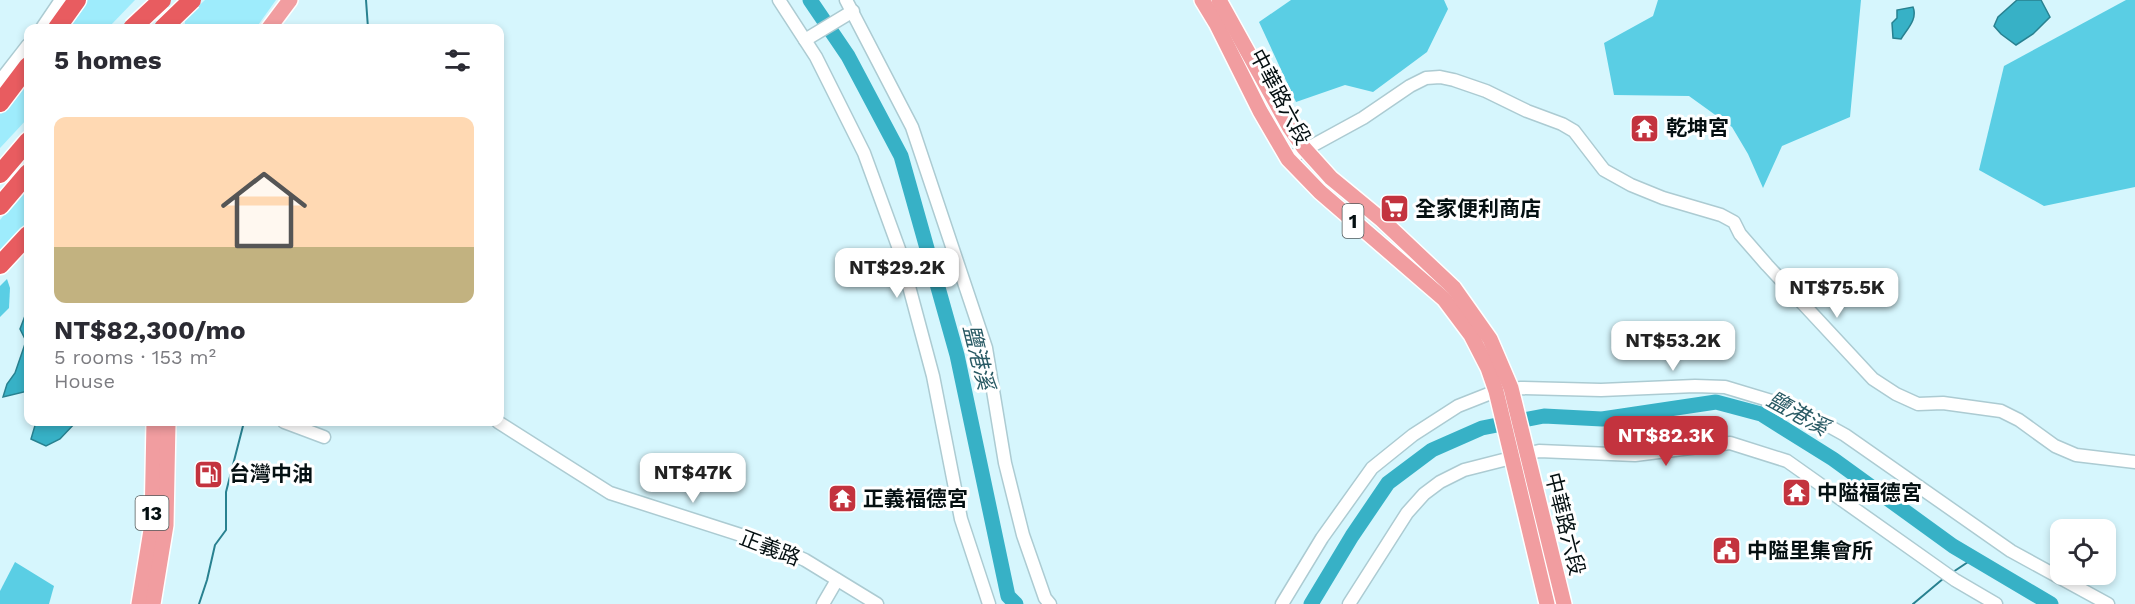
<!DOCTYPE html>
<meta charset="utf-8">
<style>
body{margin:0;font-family:"Work Sans","Noto Sans TC",sans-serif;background:#f2f2f3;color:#2b2b33;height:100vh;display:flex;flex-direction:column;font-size:22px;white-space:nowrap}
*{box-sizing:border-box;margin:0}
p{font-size:20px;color:#7c7c81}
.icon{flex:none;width:33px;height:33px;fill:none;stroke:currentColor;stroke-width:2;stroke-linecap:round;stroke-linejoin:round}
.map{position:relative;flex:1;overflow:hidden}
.panel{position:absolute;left:24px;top:24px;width:480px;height:402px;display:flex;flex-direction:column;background:#fff;border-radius:12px;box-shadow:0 3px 9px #0003}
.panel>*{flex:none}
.fabs{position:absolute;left:2050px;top:519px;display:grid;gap:12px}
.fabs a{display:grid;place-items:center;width:66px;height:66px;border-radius:12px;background:#fff;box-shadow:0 3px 9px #0003;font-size:30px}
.price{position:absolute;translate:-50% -51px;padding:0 14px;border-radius:12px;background:#fff;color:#222;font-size:20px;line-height:39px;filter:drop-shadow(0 2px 3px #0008)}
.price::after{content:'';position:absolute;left:50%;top:36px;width:18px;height:14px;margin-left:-9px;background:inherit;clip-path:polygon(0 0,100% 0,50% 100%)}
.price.selected{background:#c3333e;color:#fff}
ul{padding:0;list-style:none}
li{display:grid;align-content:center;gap:12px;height:318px;padding:0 30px}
li span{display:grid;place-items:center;height:186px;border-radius:12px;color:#555}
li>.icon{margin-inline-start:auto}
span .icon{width:108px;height:108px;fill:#fffc;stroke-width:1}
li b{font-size:26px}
h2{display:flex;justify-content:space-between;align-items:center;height:72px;padding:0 30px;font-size:26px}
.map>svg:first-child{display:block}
.green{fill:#9eecfc}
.forest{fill:#5acee4}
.water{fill:#37b1c6;stroke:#288190;stroke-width:1.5}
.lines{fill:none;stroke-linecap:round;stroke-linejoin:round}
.stream{stroke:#288190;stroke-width:2}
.river{stroke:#37b1c6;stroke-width:15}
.minor-casing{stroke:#accbd2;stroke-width:15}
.major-casing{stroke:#fff;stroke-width:18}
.highway-casing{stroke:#fff;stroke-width:21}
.minor{stroke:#fff;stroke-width:12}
.major{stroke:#f19da0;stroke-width:15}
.highway{stroke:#e85c60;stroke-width:18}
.highway-bridge-casing{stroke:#fff;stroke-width:21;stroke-linecap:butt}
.highway-bridge{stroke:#e85c60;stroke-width:18}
.labels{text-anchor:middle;stroke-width:6;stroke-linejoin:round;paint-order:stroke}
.shield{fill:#fff;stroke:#505859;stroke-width:1.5}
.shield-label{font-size:20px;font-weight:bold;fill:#051012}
.street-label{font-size:21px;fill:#051012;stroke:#fff}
.poi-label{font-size:21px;font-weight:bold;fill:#051012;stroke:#fff;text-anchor:start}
.water-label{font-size:22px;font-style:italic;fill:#295a64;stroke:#fff}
</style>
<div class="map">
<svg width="2135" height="604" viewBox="0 0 2135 604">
<rect width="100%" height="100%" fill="#d6f6fd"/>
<!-- green -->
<g class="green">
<path d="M87 0H135L108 28H66Z"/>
<path d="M205 0H276L256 28H185V19Z"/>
<path d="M28 76V118L0 148V113Z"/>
<path d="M28 185V224L0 253V220Z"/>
</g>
<!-- forest -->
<g class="forest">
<path d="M1291 0H1444L1448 9 1427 52 1373 92 1345 85 1296 102 1259 22Z"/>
<path d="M1658 0H1861L1850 117 1782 146 1763 188 1748 154 1732 127 1689 96 1614 95 1604 43 1653 16Z"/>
<path d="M2126 0H2135V187L2044 206 1979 170 2004 66Z"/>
<path d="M7 279 10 288 9 308 0 317V286Z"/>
<path d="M15 562 54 586 49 604H0V591Z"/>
</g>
<!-- water -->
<g class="water">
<path d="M2017 0H2041L2050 17 2033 34 2016 45 2001 34 1994 26 1998 17Z"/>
<path d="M1913 7C1918 19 1907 29 1901 39L1893 38 1892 23 1897 18V10Z"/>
<path d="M28 308V391L3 397 7 384 15 373 26 341 20 329Z"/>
<path d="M36 422H76L60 439 46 446 31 439Z"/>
</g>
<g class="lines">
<!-- stream -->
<g class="stream">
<path d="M366 0 368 28"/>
<path d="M1953 572 1974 558"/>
<path d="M199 604 207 580 215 545 226 530V492L244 422"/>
<path d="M1913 604 1944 578"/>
</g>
<!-- river -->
<g class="river">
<path d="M810 0 848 56 901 156 957 355 1008 596 1016 604"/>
<path d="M1311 604 1352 536 1388 483 1432 450 1482 428 1544 416 1602 419 1716 402 1761 414 1833 459 1953 546 2051 604"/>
</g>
<defs>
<g id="minor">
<path d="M779 0 816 57 864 153 899 249 933 376 961 519 989 604"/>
<path d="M846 0 912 127 986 348 1005 463 1023 535 1045 598 1050 604"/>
<path d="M42 28 61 0"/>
<path d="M805 40 853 11"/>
<path d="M0 81 28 45"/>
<path d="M1288 159 1363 118 1410 86 1426 78 1440 77 1454 80 1486 91 1527 111 1562 124 1574 131 1604 170 1631 185 1663 198 1721 215 1734 222 1740 234 1767 265 1873 379 1896 394 1918 404 1943 403 2001 411 2019 420 2055 446 2076 455 2135 462"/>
<path d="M284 422 324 437"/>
<path d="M498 422 610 493 772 545 805 560 877 604"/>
<path d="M823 604 837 580"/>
<path d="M1282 604 1322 538 1372 468 1413 435 1458 406 1496 391 1521 388 1601 390 1695 386 1725 387 1798 409 1845 435 2011 551 2108 604"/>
<path d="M1349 604 1407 513 1424 494 1440 482 1464 470 1539 451 1635 455 1730 443 1787 461 1955 580 1996 604"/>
</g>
<g id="major">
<path d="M1202 0 1216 23 1260 111 1288 159 1320 192 1444 299 1471 335 1488 368 1496 391 1547 604"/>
<path d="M1219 0 1290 128 1304 148 1331 178 1382 220 1454 288 1490 339 1511 388 1564 604"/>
<path d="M269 28 290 0"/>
<path d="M139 604 152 524 154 422"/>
<path d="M153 604 166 525 168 422"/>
</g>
<g id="highway">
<path d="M57 28 77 0"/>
<path d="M0 103 28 66"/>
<path d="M0 174 28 141"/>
<path d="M0 206 28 173"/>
<path d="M0 265 28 235"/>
</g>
</defs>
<!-- minor casing -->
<use href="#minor" class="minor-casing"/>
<!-- major casing -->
<use href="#major" class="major-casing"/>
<!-- highway casing -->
<use href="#highway" class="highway-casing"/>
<!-- minor -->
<use href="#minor" class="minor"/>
<!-- major -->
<use href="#major" class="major"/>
<!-- highway -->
<use href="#highway" class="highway"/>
<defs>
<g id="highway-bridge">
<path d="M132 28 162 0"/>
<path d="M163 28 192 0"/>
</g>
</defs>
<!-- highway-bridge casing -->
<use href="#highway-bridge" class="highway-bridge-casing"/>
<!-- highway-bridge -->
<use href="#highway-bridge" class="highway-bridge"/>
</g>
<!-- icons -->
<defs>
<symbol id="temple-square" viewBox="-11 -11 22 22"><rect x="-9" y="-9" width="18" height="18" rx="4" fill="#c3333e" stroke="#fff"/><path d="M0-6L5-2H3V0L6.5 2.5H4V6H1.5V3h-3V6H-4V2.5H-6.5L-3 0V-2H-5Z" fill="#fff"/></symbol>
<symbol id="supermarket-square" viewBox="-11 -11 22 22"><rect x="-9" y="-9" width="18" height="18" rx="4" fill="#c3333e" stroke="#fff"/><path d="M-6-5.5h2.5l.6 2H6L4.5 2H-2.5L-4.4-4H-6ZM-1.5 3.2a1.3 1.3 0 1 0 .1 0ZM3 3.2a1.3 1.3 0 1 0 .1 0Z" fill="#fff"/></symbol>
<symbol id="fuel-square" viewBox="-11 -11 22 22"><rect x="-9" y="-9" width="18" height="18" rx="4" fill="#c3333e" stroke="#fff"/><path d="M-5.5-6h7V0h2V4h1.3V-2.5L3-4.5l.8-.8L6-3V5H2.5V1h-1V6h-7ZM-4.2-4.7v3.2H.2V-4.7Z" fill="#fff"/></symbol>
<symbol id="civic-square" viewBox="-11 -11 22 22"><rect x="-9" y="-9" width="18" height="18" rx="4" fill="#c3333e" stroke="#fff"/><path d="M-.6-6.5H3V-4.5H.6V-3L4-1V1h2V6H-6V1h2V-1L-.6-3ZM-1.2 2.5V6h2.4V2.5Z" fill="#fff"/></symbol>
</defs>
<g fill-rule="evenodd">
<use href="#temple-square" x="1628" y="112" width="33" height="33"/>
<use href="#supermarket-square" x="1378" y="192" width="33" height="33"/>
<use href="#fuel-square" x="192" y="458" width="33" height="33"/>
<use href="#temple-square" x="1780" y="476" width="33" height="33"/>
<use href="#temple-square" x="826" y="482" width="33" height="33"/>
<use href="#civic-square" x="1710" y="534" width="33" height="33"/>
</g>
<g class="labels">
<!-- shield labels -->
<g class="shield">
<rect x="1342.5" y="204" width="21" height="34" rx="4.5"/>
<rect x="135.5" y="496" width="33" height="34" rx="4.5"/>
</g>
<g class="shield-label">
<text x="1353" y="228">1</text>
<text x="152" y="520">13</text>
</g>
<!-- street labels -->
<g class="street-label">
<text transform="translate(1280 97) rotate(62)" y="7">中華路六段</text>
<text transform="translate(1565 524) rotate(76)" y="7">中華路六段</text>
<text transform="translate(770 548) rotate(21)" y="7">正義路</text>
</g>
<!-- poi labels -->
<g class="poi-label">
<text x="1666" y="135">乾坤宮</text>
<text x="1415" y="216">全家便利商店</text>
<text x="229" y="481">台灣中油</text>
<text x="1817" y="500">中隘福德宮</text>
<text x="863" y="506">正義福德宮</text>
<text x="1747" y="558">中隘里集會所</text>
</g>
<!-- water labels -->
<g class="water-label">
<text transform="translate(979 357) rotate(76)" y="8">鹽港溪</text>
<text transform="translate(1798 413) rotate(29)" y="8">鹽港溪</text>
</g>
</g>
</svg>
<div class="fabs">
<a><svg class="icon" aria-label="locate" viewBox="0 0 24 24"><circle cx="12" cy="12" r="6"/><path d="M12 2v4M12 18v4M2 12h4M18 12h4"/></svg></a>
</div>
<b class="price" style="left:897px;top:299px">NT$29.2K</b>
<b class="price" style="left:1837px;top:319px">NT$75.5K</b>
<b class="price" style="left:1673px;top:372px">NT$53.2K</b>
<b class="price selected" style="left:1666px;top:467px">NT$82.3K</b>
<b class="price" style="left:693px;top:504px">NT$47K</b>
<section class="panel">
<h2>5 homes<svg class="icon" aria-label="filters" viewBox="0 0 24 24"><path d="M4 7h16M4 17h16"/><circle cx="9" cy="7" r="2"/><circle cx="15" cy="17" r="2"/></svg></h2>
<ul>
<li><span style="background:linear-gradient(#ffd9b3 70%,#c2b280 0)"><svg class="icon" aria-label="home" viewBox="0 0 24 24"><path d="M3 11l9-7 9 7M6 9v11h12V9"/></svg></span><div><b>NT$82,300/mo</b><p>5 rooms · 153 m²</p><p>House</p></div></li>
</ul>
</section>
</div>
